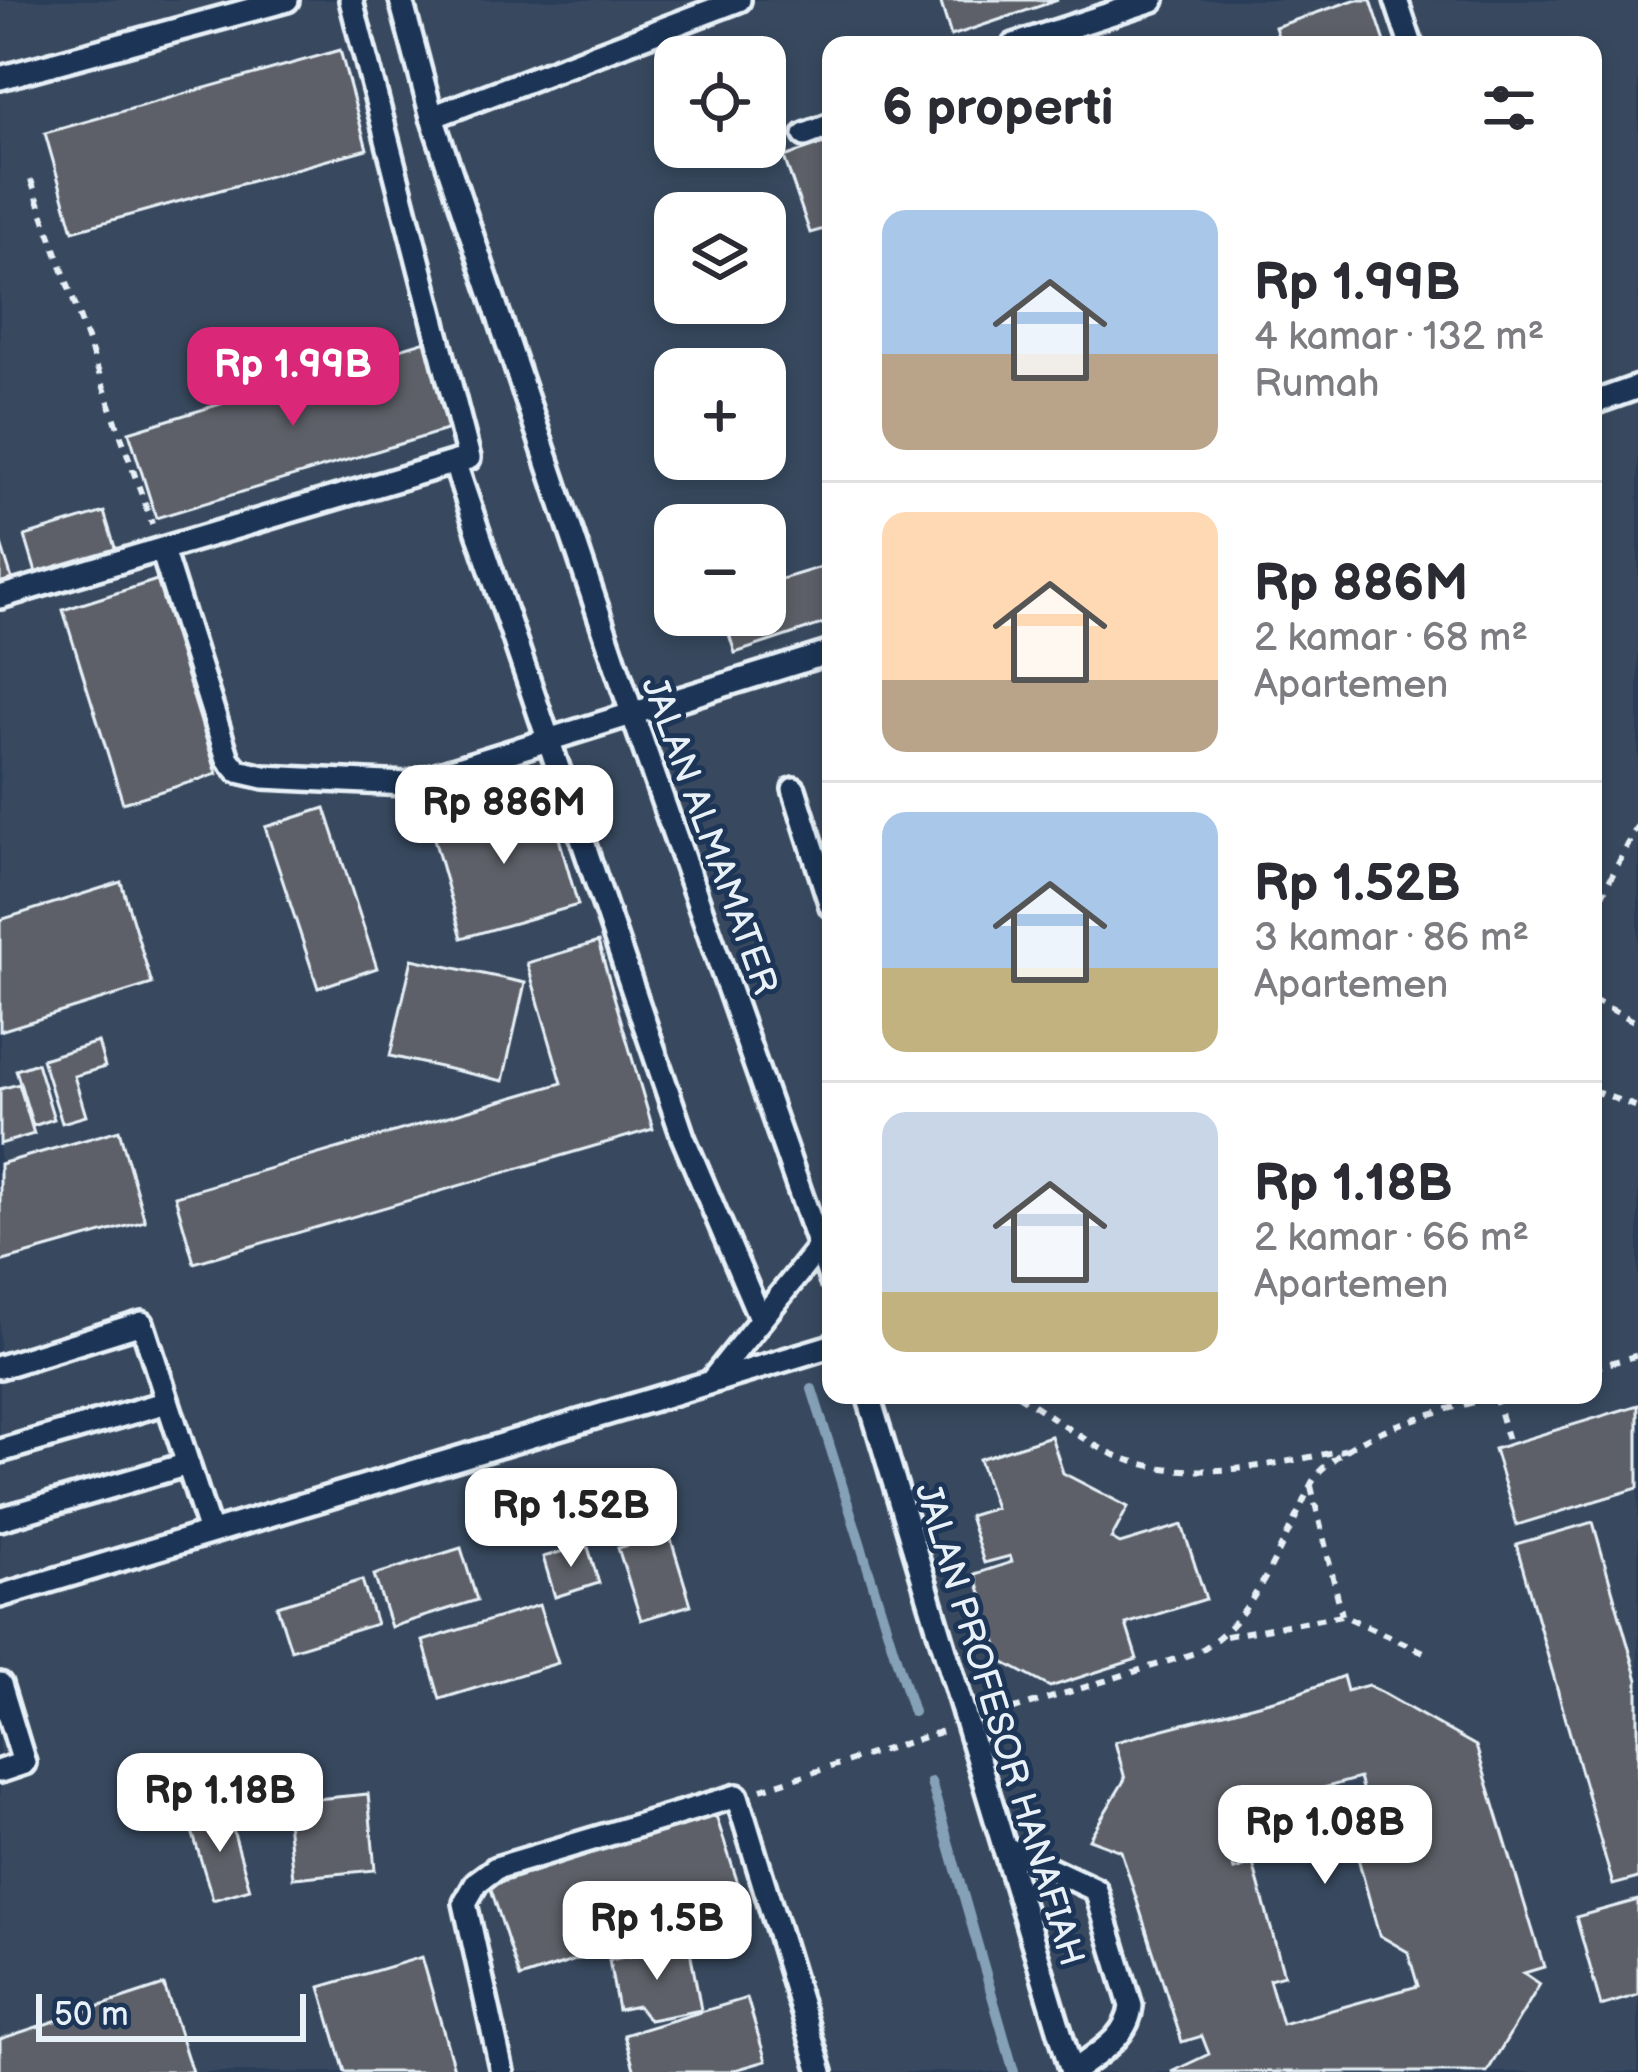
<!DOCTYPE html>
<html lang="id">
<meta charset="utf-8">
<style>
body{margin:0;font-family:"Balsamiq Sans",sans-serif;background:#f2f2f3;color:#2b2b33;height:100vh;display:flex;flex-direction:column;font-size:45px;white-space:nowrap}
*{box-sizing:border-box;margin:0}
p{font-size:39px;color:#7c7c81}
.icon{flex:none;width:66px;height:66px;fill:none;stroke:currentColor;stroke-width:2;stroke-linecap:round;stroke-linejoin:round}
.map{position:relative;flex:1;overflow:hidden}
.details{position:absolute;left:822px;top:36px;width:780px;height:1368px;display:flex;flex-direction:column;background:#fff;border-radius:24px;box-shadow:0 6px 18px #0003}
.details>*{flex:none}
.buttons{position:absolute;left:654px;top:36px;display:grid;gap:24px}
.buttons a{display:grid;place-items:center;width:132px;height:132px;border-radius:24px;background:#fff;box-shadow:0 6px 18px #0003;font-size:60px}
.scale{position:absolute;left:36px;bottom:30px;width:270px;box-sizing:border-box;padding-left:12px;border:6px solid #e8f1f8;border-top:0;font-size:33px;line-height:42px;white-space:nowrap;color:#e8f1f8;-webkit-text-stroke:9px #1d3557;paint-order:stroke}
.price{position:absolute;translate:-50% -102px;padding:0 27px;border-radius:24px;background:#fff;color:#222;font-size:39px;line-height:78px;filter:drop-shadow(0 3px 6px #0008)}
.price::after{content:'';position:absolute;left:50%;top:72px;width:36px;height:27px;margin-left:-18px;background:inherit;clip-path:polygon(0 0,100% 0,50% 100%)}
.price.selected{background:#db2777;color:#fff}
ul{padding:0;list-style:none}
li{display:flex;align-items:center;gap:36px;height:300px;padding:0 60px}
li+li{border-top:3px solid #e1e1e2}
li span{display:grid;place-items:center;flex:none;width:336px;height:240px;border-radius:24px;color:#555}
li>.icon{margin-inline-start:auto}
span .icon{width:144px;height:144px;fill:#fffc;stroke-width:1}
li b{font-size:51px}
h2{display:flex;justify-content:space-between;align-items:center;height:144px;padding:0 60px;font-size:51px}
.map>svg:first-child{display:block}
.built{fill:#39485e;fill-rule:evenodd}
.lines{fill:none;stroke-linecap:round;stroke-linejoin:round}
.stream{stroke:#85a1b7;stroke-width:10}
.building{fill:#5d6067;stroke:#e8f1f8;stroke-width:3;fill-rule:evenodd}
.lane-casing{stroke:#e8f1f8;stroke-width:30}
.path{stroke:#e8f1f8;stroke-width:6;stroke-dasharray:9 9;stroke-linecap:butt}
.lane{stroke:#1d3557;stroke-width:21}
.labels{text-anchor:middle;stroke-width:10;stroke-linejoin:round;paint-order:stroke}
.street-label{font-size:36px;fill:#e8f1f8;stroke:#1d3557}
</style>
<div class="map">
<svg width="1638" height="2072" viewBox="0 0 1638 2072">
<rect width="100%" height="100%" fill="#2a3e5a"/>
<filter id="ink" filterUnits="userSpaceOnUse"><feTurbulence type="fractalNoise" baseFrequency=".00833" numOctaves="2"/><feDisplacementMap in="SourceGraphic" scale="24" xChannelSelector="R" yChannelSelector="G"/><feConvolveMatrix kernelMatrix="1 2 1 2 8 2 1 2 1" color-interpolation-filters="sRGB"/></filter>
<g filter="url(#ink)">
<!-- built -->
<path class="built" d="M0 0H1638V2072H0ZM831 45H1593V1395H831ZM675 57H765V147H675ZM675 213H765V303H675ZM675 369H765V459H675ZM675 525H765V615H675Z"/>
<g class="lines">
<!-- stream -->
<g class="stream">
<path d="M812 1389 913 1712"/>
<path d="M931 1782 1014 2072"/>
</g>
</g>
<!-- building -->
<g class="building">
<path d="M940 0H1058L951 36Z"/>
<path d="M1354 0H1371L1386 45H1281L1275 27Z"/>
<path d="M340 50 367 149 73 231 45 133Z"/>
<path d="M831 141V227L810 233 784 157Z"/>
<path d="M429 340 456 427 156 518 129 432Z"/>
<path d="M104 512 116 551 37 576 25 536Z"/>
<path d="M0 541 12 579 0 583Z"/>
<path d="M831 564V621L735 653 723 615H765V584Z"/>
<path d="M157 580 217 774 123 803 63 610Z"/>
<path d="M547 796 578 905 462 938 431 828Z"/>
<path d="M325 808 377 968 318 988 265 827Z"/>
<path d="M121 882 152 984 0 1031V920Z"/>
<path d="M598 942 653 1129 194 1263 175 1196 562 1083 527 963Z"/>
<path d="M412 959 525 983 503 1081 390 1056Z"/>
<path d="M98 1042 105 1067 74 1076 86 1116 62 1123 42 1059Z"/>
<path d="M37 1063 54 1119 33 1126 16 1070Z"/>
<path d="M19 1084 34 1134 0 1144V1089Z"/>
<path d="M119 1130 145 1221 0 1262V1164Z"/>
<path d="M1638 1405V1488L1517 1525 1494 1449Z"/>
<path d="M1051 1436 1063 1473 1128 1507 1111 1539 1120 1544 1182 1525 1206 1599 1126 1624 1137 1659 1050 1687 1003 1662 975 1574 1012 1562 1010 1556 984 1563 969 1516 995 1508 979 1459Z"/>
<path d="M1593 1522 1638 1680V1878L1613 1885 1516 1544Z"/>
<path d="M669 1533 691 1605 641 1620 618 1548Z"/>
<path d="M587 1544 599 1583 555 1597 543 1557Z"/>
<path d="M461 1548 477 1600 391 1627 374 1575Z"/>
<path d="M362 1580 376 1624 291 1650 277 1606Z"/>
<path d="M539 1605 558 1663 440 1699 423 1641Z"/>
<path d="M1343 1676 1347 1691 1368 1685 1476 1746 1544 1967 1524 1973 1540 1984 1487 2072H1171L1209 2054 1202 2036 1182 2042 1121 1851 1089 1839 1125 1779 1115 1742 1296 1694ZM1359 1778 1371 1820 1355 1847 1379 1935 1408 1952 1418 1986 1282 2024 1269 1979 1284 1975 1253 1864 1234 1870 1219 1817Z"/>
<path d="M368 1794 375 1870 293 1878 285 1802Z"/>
<path d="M227 1809 250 1889 213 1900 189 1821Z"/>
<path d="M715 1813 745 1905 520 1978 490 1886Z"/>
<path d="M1638 1900V1995L1601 2006 1576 1917Z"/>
<path d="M689 1945 701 2010 649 2020 638 2006 618 2010 609 1960Z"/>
<path d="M422 1957 455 2072H345L320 1987Z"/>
<path d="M164 1985 192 2072H0V2039Z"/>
<path d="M747 1998 766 2061 728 2072H635L624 2035Z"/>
</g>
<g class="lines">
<defs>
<g id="lane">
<path d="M401 0 432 117 633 716 831 1280"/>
<path d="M1396 0 1411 45"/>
<path d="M1014 45 1153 0"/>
<path d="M0 78 287 0"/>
<path d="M432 117 739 0"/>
<path d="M805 135 831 125"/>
<path d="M1593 403 1638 387"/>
<path d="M455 464 683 1137 760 1318"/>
<path d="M162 550 228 759 238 771 264 777 407 784 831 652"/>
<path d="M0 597 469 458 351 0"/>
<path d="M794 789 831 906"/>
<path d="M0 1367 142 1323 210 1532"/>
<path d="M713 1379 820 1246"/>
<path d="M868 1395 1072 2072"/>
<path d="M0 1451 167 1402"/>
<path d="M0 1519 188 1464"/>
<path d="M0 1596 831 1346"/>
<path d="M0 1684 24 1763 0 1771"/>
<path d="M1004 1847 1096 1890 1131 2006C1128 2038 1096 2054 1073 2072"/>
<path d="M502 2072 465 1903 477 1882 496 1868 737 1796 821 2072"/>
</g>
</defs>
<!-- lane casing -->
<use href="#lane" class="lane-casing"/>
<!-- path -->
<g class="path">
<path d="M31 180 152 524"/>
<path d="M1593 913 1638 825"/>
<path d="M1593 1000 1638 1023"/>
<path d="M1593 1091 1638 1107"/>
<path d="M1593 1368 1638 1355"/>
<path d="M1018 1395C1047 1413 1076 1436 1106 1451 1180 1487 1273 1465 1348 1449"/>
<path d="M1495 1396 1509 1444"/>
<path d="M1311 1486 1342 1615"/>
<path d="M1226 1636 1342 1615 1424 1652"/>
<path d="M995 1715 1198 1652C1252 1619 1271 1565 1299 1511 1305 1498 1311 1480 1321 1470 1368 1425 1440 1412 1500 1395"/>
<path d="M761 1789 943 1731"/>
</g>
<!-- lane -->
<use href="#lane" class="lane"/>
</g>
</g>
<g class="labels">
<!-- street labels -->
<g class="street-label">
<text transform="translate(711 835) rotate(70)" y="13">JALAN ALMAMATER</text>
<text transform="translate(1001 1724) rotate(73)" y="13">JALAN PROFESOR HANAFIAH</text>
</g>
</g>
</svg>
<div class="buttons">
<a><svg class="icon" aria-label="locate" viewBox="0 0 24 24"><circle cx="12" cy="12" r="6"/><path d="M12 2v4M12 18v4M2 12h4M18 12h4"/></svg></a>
<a><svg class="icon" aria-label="layers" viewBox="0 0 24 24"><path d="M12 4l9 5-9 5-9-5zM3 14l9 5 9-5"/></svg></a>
<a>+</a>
<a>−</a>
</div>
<div class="scale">50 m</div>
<b class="price selected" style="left:293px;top:429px">Rp 1.99B</b>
<b class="price" style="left:504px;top:867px">Rp 886M</b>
<b class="price" style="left:571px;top:1570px">Rp 1.52B</b>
<b class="price" style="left:220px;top:1855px">Rp 1.18B</b>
<b class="price" style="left:1325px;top:1887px">Rp 1.08B</b>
<b class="price" style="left:657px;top:1983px">Rp 1.5B</b>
<section class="details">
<h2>6 properti<svg class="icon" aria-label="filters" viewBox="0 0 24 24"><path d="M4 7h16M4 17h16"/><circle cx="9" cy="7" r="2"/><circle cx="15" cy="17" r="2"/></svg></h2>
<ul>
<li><span style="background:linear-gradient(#a9c7e8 60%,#b9a48a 0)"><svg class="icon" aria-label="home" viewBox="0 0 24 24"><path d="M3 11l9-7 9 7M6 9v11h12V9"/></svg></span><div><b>Rp 1.99B</b><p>4 kamar · 132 m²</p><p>Rumah</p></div></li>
<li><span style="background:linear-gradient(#ffd9b3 70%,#b9a48a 0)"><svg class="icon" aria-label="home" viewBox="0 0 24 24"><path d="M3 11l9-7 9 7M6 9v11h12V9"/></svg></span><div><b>Rp 886M</b><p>2 kamar · 68 m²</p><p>Apartemen</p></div></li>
<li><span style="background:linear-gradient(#a9c7e8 65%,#c2b280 0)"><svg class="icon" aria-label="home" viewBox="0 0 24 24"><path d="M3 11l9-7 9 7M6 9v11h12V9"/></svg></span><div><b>Rp 1.52B</b><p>3 kamar · 86 m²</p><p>Apartemen</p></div></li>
<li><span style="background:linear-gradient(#c9d6e8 75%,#c2b280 0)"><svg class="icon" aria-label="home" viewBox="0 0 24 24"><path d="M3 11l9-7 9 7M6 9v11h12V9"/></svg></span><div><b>Rp 1.18B</b><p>2 kamar · 66 m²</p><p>Apartemen</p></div></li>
</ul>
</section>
</div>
